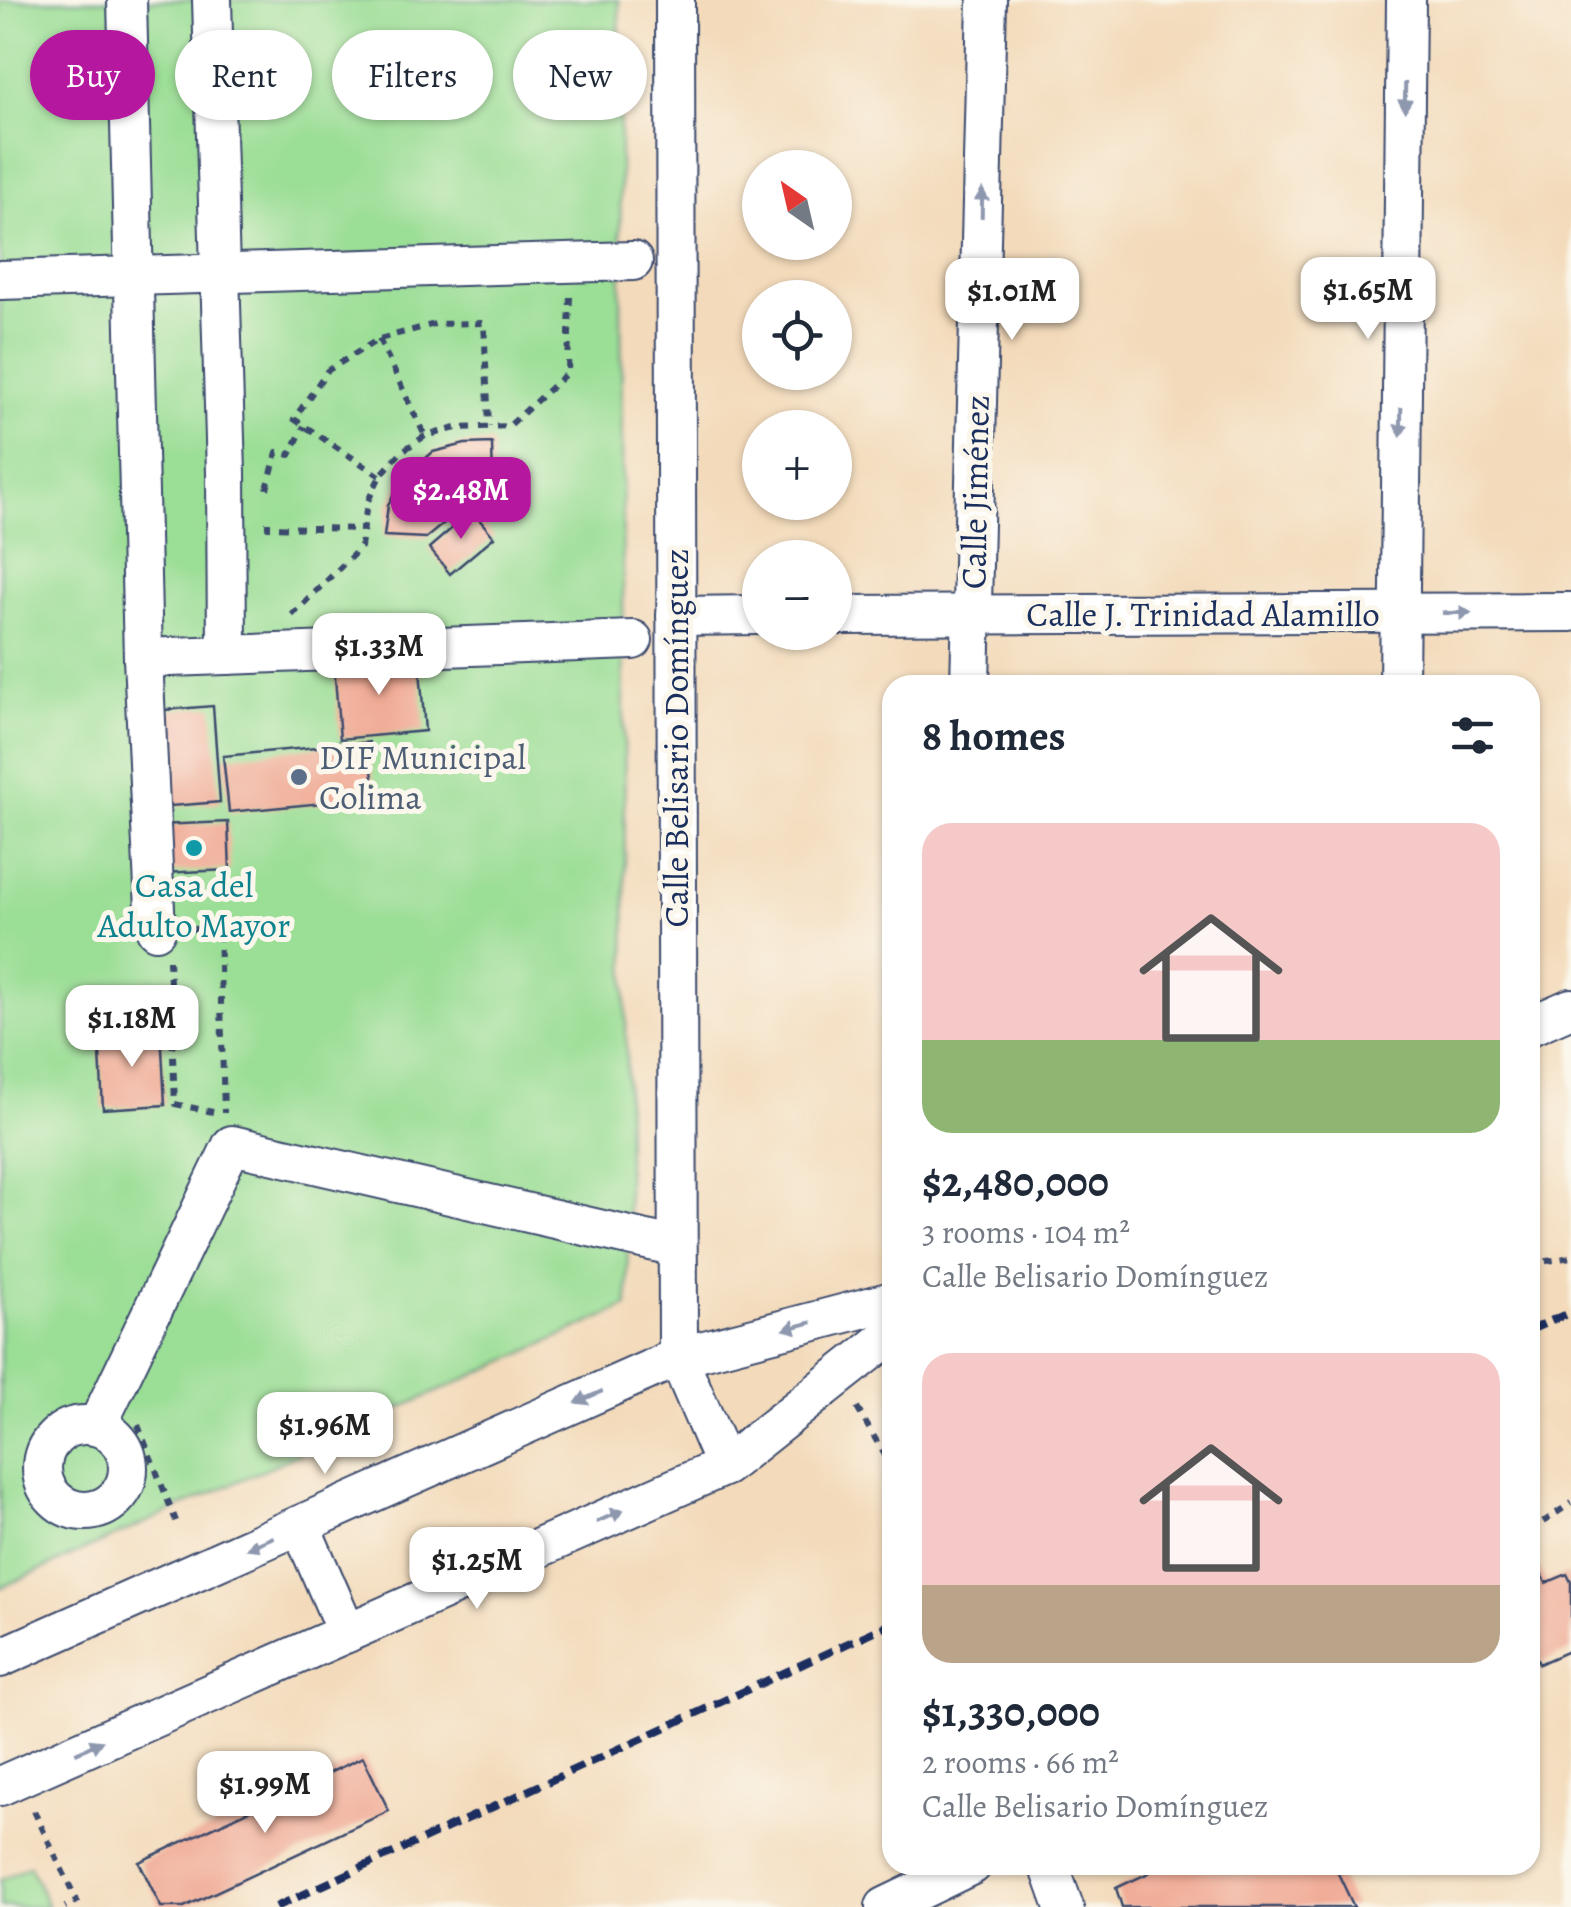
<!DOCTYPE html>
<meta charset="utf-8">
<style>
body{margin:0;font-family:Alegreya,serif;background:#f6f6f7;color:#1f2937;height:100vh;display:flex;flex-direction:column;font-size:38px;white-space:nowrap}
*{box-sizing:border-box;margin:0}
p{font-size:32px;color:#747a83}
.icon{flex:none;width:55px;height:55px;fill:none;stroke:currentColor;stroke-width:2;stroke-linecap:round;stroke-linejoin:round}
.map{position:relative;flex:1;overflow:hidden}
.drawer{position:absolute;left:882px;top:675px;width:658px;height:1200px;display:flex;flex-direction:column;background:#fff;border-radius:30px;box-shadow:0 2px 8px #0004}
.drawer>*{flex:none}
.top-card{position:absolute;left:30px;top:30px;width:702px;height:90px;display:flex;gap:20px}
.needle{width:65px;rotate:326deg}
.buttons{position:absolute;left:742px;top:150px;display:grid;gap:20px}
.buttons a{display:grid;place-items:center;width:110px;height:110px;border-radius:50%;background:#fff;box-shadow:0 2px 8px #0004;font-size:50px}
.price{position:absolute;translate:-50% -85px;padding:0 22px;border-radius:20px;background:#fff;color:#222;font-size:32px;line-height:65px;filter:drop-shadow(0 2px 5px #0008)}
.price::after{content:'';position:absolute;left:50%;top:60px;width:30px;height:22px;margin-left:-15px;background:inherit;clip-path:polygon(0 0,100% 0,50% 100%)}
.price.on{background:#b5179e;color:#fff}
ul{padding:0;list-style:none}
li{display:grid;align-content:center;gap:20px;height:530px;padding:0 40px}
li span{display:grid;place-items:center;height:310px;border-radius:30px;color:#555}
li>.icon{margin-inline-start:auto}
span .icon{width:180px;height:180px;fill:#fffc;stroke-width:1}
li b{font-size:42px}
h2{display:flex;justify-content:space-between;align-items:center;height:120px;padding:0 40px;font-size:42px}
.chip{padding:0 35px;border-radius:45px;background:#fff;box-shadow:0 2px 8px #0004;font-size:35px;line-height:90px}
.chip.on{background:#b5179e;color:#fff}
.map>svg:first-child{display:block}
.green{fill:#9bde96;stroke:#5b867a;stroke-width:2.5}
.building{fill:#efa690}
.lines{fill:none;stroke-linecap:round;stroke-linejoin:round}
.minor-casing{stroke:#3b496c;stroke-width:42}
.path{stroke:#3b496c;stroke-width:6;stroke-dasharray:8 8;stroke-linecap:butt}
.minor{stroke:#fff;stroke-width:38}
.rail{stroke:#1b2f5e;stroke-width:8;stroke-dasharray:15 8;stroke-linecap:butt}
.oneway{fill:#8d97ae}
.service-dot{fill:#5c6f8a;stroke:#fbf7ec;stroke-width:4}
.culture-dot{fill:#0f9aa8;stroke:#fbf7ec;stroke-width:4}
.labels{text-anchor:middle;stroke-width:10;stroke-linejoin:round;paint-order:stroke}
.street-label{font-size:35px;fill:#1b2f5e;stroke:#fbf7ec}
.service-label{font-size:35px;fill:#4e5e75;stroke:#fbf7ec;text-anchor:start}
.culture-label{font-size:35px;fill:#0d838f;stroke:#fbf7ec}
</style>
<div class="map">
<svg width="1571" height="1907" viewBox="0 0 1571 1907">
<rect width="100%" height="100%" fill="#fbf7ec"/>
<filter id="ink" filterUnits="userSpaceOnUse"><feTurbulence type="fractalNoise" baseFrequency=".01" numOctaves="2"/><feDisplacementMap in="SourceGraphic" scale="20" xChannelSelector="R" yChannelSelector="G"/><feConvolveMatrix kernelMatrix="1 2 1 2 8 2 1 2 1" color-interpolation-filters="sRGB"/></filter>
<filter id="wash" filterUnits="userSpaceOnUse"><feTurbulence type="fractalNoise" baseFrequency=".0048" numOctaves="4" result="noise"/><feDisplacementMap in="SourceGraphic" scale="40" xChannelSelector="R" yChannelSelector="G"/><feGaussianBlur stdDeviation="2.25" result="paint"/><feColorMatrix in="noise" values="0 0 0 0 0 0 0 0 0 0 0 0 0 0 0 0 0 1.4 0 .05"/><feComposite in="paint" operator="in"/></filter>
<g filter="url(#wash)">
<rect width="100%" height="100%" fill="#f3daba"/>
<!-- green -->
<g class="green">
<path d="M0 0H619L628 1306 0 1588Z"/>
<path d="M30 1866 48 1907H0V1880Z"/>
</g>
<g id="blocks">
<!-- building -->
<g class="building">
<path d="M492 443 493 483 426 538 384 536 388 505 402 479 433 452 465 444Z"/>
<path d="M472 511 494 537 450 574 429 548Z"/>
<path d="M419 657 425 731 340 739 334 665Z"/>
<path d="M213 706 220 802 158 807 152 711Z"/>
<path d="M369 742 375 798 229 812 223 756Z"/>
<path d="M228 822 230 870 161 873 158 825Z"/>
<path d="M161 1030 165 1105 103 1109 99 1034Z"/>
<path d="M1538 1567 1546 1583 1567 1574 1571 1582V1650L1539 1664 1530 1644V1570Z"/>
<path d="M363 1757 389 1811 184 1907H161L139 1862Z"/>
<path d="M1145 1865H1334L1354 1907H1122L1116 1888 1149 1873Z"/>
</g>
</g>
</g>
<g filter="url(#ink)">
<use href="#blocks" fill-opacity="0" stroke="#3b496c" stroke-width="2.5"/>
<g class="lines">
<defs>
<g id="minor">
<path d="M127 0 143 658 156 930"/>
<path d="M212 0 226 473 227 655"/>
<path d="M675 0 678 1357 725 1466"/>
<path d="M0 280 633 261"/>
<path d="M835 615 1571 612"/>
<path d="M676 616 760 615"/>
<path d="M143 658 633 640"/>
<path d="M970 685 987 0"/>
<path d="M1399 685 1406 0"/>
<path d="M1530 1026 1571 1008"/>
<circle cx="85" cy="1468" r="43"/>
<path d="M97 1426 232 1145 677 1247"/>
<path d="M300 1525 347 1633"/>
<path d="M0 1658 678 1357 892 1301"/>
<path d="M0 1786 725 1466 892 1334"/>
<path d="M1049 1865 1064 1907"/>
<path d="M885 1907 972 1865"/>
</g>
</defs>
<!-- minor casing -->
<use href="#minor" class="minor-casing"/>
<!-- path -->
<g class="path">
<path d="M379 339 425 436"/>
<path d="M380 476 294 419 327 371 379 339 435 324 484 323 489 426"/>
<path d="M267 489 277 452 290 455 304 426"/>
<path d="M268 522V527L361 529"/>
<path d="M292 615 361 547 367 503 380 476 401 452 425 436 456 428 509 426 568 372 570 296"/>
<path d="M192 929 219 928 224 1113"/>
<path d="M169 960 175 1104 213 1112"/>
<path d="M1530 1264 1571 1257"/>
<path d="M857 1408 892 1467"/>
<path d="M138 1425 176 1521"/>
<path d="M1530 1531 1571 1503"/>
<path d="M34 1811 77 1901 65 1907"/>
</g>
<!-- minor -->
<use href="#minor" class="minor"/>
<!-- rail -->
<g class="rail">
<path d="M1530 1330 1571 1312"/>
<path d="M276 1907 892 1623"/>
</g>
</g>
<!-- one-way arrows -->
<defs><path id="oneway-solid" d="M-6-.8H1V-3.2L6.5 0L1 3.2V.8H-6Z" transform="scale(2.5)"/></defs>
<g class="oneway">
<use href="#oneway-solid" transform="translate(1405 97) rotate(91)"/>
<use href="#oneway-solid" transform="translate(982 203) rotate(-89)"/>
<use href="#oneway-solid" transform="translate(1401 422) rotate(91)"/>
<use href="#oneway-solid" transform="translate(1457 613)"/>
<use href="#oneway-solid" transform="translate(798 1326) rotate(165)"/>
<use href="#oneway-solid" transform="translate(589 1397) rotate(156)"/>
<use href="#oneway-solid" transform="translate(610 1516) rotate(-24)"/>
<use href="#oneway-solid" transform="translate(260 1543) rotate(156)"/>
<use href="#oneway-solid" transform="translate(89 1747) rotate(-24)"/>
</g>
</g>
<!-- markers -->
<circle class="service-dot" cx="299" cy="777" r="10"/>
<circle class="culture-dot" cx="194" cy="848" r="10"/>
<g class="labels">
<!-- street labels -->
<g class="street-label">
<text transform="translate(975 492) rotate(-89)" y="12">Calle Jiménez</text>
<text x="1203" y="626">Calle J. Trinidad Alamillo</text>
<text transform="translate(676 738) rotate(-90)" y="12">Calle Belisario Domínguez</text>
</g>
<!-- service labels -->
<g class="service-label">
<text x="319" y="769">DIF Municipal<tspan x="319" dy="40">Colima</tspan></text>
</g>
<!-- culture labels -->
<g class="culture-label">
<text x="194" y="897">Casa del<tspan x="194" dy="40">Adulto Mayor</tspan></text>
</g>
</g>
</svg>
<div class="buttons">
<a><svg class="needle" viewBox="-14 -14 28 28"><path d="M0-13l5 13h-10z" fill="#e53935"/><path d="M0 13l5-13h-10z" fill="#747a83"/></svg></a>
<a><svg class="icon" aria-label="locate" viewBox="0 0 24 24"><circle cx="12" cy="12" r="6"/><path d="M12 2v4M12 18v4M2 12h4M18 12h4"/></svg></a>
<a>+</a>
<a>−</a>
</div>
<b class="price" style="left:1368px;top:342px">$1.65M</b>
<b class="price" style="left:1012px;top:343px">$1.01M</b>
<b class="price on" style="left:461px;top:542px">$2.48M</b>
<b class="price" style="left:379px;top:698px">$1.33M</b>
<b class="price" style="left:132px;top:1070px">$1.18M</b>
<b class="price" style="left:325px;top:1477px">$1.96M</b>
<b class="price" style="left:477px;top:1612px">$1.25M</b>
<b class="price" style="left:265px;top:1836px">$1.99M</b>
<div class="top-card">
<a class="chip on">Buy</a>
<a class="chip">Rent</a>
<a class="chip">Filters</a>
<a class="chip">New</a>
</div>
<section class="drawer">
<h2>8 homes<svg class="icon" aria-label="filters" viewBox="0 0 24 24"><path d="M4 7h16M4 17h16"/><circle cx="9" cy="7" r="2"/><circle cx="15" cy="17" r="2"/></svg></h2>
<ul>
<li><span style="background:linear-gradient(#f6c9c9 70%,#8fb573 0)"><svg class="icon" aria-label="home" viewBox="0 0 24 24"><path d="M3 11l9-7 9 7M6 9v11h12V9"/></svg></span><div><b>$2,480,000</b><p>3 rooms · 104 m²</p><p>Calle Belisario Domínguez</p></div></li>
<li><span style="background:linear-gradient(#f6c9c9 75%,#b9a48a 0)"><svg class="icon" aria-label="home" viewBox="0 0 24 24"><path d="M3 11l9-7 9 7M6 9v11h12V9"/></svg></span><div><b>$1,330,000</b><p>2 rooms · 66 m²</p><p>Calle Belisario Domínguez</p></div></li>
</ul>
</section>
</div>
